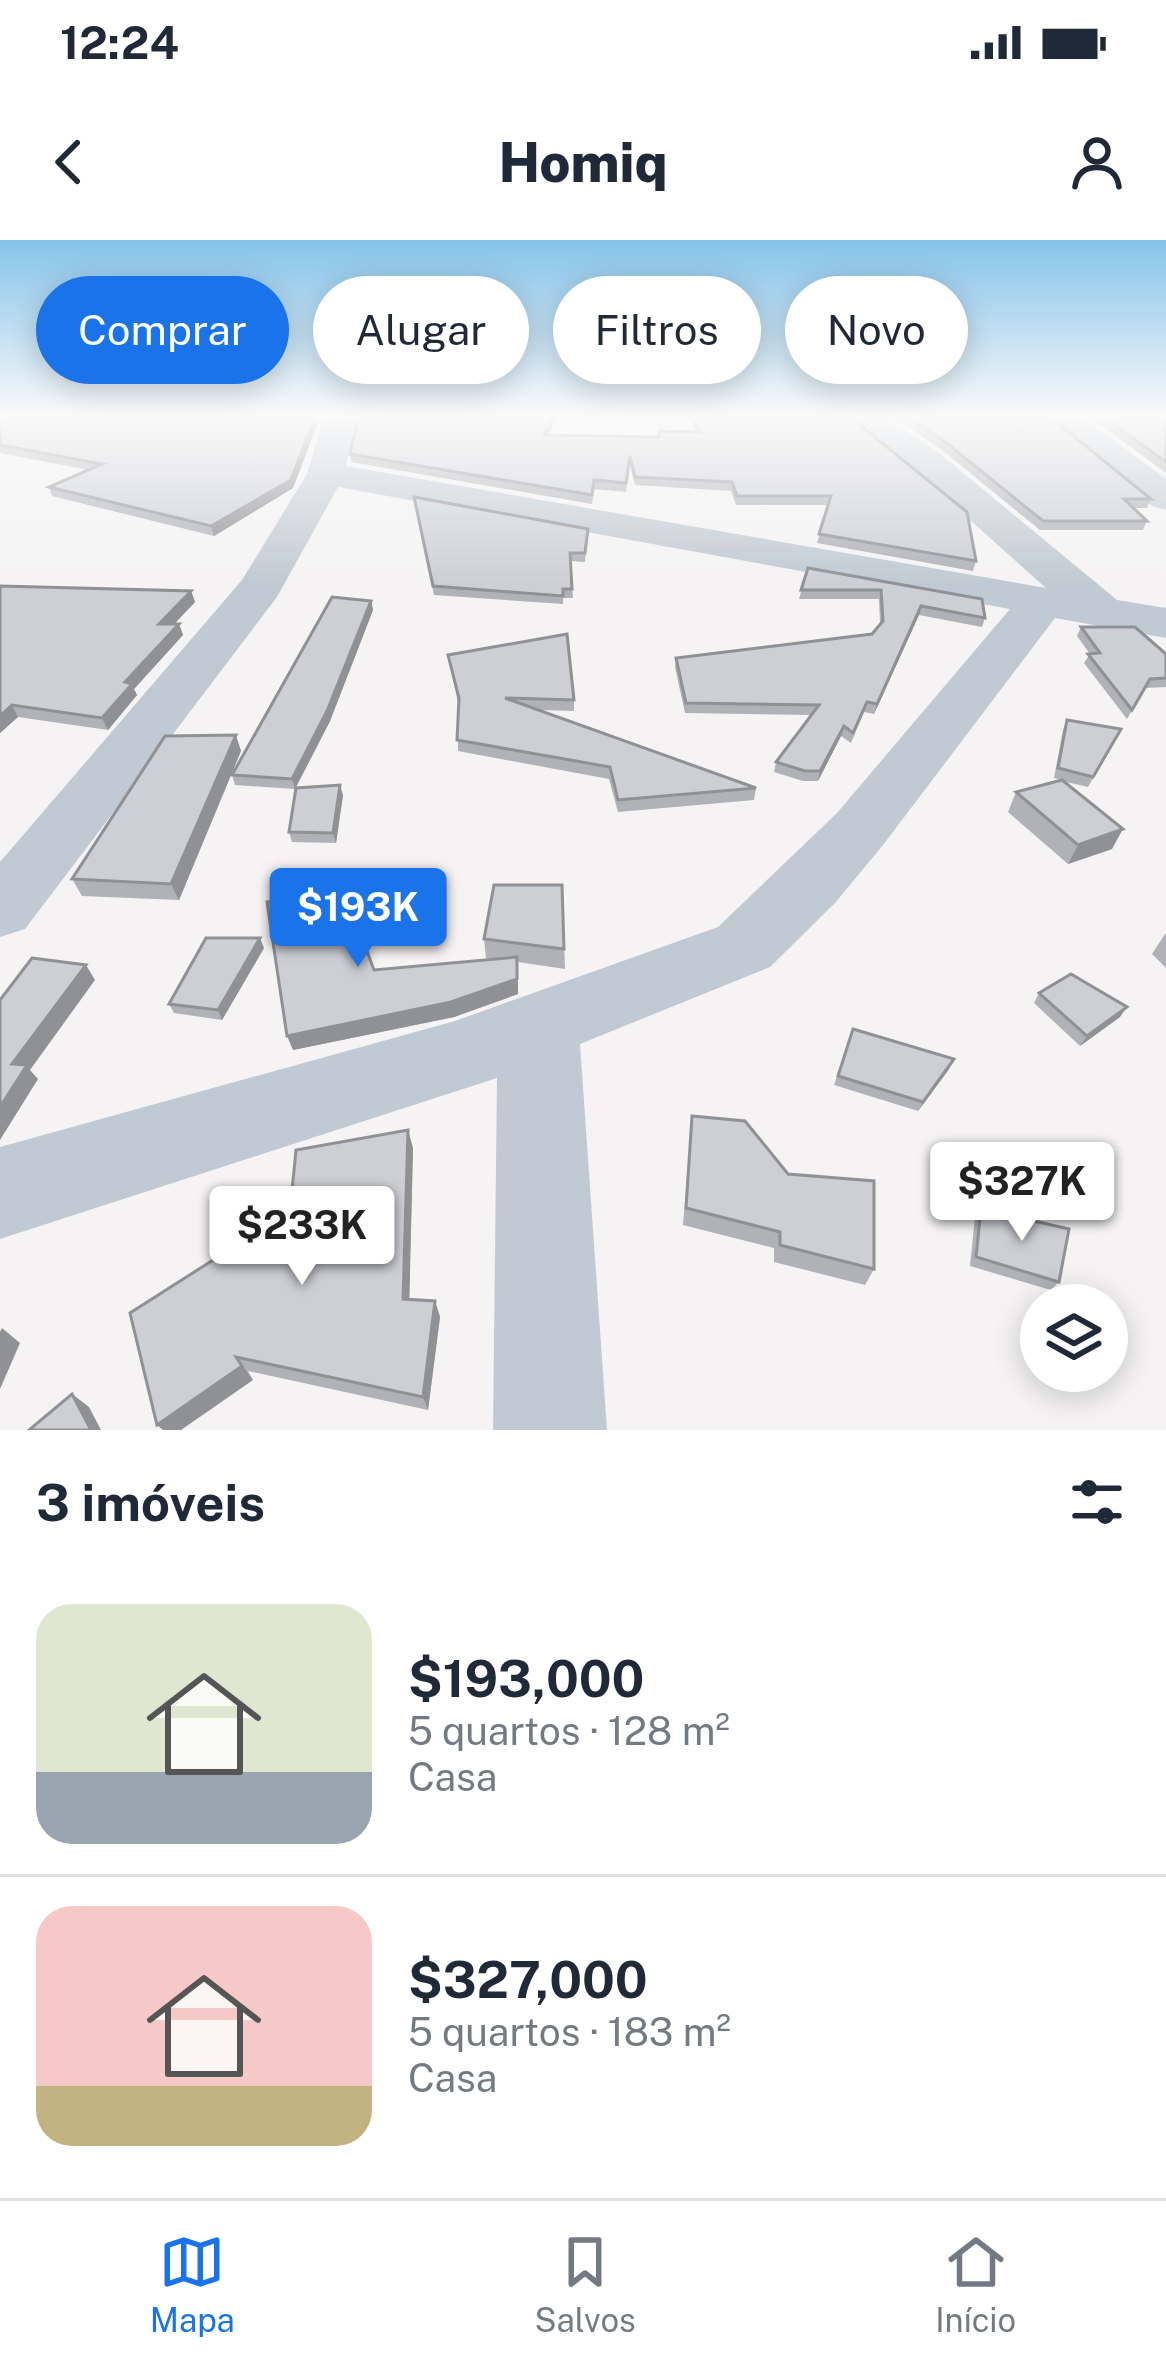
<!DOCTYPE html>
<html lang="pt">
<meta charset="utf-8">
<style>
body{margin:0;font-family:"Public Sans",sans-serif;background:#f6f6f7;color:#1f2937;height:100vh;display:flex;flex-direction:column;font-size:45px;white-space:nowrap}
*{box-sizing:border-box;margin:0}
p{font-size:39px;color:#747a83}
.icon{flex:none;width:66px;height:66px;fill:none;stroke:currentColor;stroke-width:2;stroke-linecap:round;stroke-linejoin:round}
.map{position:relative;height:1190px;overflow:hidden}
.panel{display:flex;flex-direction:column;background:#fff;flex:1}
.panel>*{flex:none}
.guide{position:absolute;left:36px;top:36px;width:1095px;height:108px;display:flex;gap:24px}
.buttons{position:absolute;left:1020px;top:1044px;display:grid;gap:24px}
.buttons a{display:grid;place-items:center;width:108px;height:108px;border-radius:50%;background:#fff;box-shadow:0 6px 30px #0003;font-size:60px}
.price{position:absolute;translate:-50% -102px;padding:0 27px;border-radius:12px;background:#fff;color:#222;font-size:39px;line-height:78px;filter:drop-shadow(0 3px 6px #0008)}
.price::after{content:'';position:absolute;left:50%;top:72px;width:36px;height:27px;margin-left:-18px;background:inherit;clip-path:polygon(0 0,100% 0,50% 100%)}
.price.selected{background:#1a73e8;color:#fff}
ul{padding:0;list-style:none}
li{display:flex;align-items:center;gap:36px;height:300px;padding:0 36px}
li+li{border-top:3px solid #e0e1e3}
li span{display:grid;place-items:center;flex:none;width:336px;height:240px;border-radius:36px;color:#555}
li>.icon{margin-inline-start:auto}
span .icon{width:144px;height:144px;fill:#fffc;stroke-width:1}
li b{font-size:51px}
h2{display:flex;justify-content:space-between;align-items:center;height:144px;padding:0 36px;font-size:51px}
.tag{padding:0 42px;border-radius:54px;background:#fff;box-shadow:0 6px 30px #0003;font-size:42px;line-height:108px}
.tag.selected{background:#1a73e8;color:#fff}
.status{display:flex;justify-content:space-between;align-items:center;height:84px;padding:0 60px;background:#fff;direction:ltr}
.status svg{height:33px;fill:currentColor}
header{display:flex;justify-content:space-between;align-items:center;height:156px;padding:0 36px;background:#fff;font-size:54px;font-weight:800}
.tabs{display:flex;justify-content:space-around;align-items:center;height:168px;border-top:3px solid #e0e1e3;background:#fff;font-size:33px;color:#747a83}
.tabs a{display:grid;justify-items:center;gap:6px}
.tabs .selected{color:#1a73e8}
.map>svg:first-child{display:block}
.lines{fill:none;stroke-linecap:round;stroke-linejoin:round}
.minor{fill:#c1cad2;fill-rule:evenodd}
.wall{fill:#b0b2b7}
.shaded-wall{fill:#909195}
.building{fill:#cdcfd5;stroke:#909195;stroke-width:3}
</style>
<div class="status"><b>12:24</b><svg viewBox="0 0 49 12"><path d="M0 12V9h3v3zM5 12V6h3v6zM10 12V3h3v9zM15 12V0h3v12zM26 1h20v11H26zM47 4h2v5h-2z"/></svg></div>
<header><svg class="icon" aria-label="back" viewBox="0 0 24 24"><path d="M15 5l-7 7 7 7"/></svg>Homiq<svg class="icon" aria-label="person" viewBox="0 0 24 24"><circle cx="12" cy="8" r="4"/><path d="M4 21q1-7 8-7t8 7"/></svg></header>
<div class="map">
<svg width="1166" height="1190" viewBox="0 0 1166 1190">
<rect width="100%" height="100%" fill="#f5f3f3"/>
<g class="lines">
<!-- minor -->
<g class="minor">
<path d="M324 177H357L346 226 1046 348 913 229 846 177H885L939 213 1117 360 1166 368V398L1055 378 883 605 835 663 770 727 580 804 607 1190H493L497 838 0 999V907L455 781 718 687 837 573 1010 369 338 247 277 357 25 689 0 697V622L242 340 307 234Z"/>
<path d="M1044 177H1082L1166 239V270L1152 266Z"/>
</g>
</g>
<!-- wall -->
<g class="wall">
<path d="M0 177H320L293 248 214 296 52 256 49 247 89 230 0 213Z"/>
<path d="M557 177 548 195 659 197 695 192 688 177H850L976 321 973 331 817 303 828 265H736L731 251 635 245 630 225 626 252 594 249 592 264 351 222 350 214Z"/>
<path d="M894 177H1050L1151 259 1147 268H1133L1147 281 1143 290H1040L942 210Z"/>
<path d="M1090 177H1166V233Z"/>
<path d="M415 266 588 289 585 322 570 321 573 358H563V364L434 355Z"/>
<path d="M808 328 985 378 982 387 919 375 874 474 864 472 851 503 841 496 818 541H803L774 532 776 522 811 475 685 473 675 427 676 418 872 394 880 384 879 359H799Z"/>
<path d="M0 346 191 351 195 362 174 384H179L183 395 134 449 137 455 108 490 18 477 0 493Z"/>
<path d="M371 361 373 370 330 481 295 549 235 545 232 535Z"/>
<path d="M1081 387 1166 414V447L1145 448 1127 479 1084 423 1090 414 1077 396Z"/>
<path d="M448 415 574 460V471L538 470 756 548 754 560 618 572 609 539 458 511V463Z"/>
<path d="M1067 480 1121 489 1088 547 1062 541 1112 609 1068 624 1008 572 1016 552 1061 540 1054 538 1063 490Z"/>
<path d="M241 511 179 660 82 656 72 639Z"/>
<path d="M343 555 336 603 292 602 289 592Z"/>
<path d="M562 645 565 729 518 722V754L454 777 293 810 365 671 359 691 374 730 492 719 486 718 484 699Z"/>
<path d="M1165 694H1166V728L1152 714Z"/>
<path d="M264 708 222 780 174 773 169 764Z"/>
<path d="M1039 753 1120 777 1080 806 1034 763Z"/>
<path d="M853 789 949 829 918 871 834 845Z"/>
<path d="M692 876 788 934 874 1029 865 1045 774 1022V1008L683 985Z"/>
<path d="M413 908 409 1059 435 1061 440 1077 428 1170 248 1131 253 1140 130 1073Z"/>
<path d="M981 969 1059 1042 1051 1050 970 1026 975 977Z"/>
</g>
<!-- shaded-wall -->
<g class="shaded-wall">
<path d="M315 177H320L293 248 214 296 211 286Z"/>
<path d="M553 177H557L544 203V195Z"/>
<path d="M191 351 195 362 163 396 159 384Z"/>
<path d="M371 361 373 370 330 481 295 549 292 539Z"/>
<path d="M921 366 919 375 874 474 877 464Z"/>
<path d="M179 384 183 395 134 449 137 455 108 490 102 478 125 442Z"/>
<path d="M12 465 18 477 0 493V476Z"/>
<path d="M844 486 841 496 818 541 820 531Z"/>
<path d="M236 495 241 511 179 660 171 644Z"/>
<path d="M340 545 343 555 336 603 333 593Z"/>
<path d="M1123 589 1112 609 1068 624 1078 605Z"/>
<path d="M361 657 365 671 359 693 355 679Z"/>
<path d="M260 698 264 708 222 780 218 770Z"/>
<path d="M517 717 518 754 454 777 293 810 287 796Z"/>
<path d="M86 725 95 740 30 830 38 839 0 900V867L12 824Z"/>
<path d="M1127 767 1120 777 1080 806 1087 796Z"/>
<path d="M954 819 949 829 918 871 923 862Z"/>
<path d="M408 890 413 908 409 1074 403 1059Z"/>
<path d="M435 1061 440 1077 428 1170 423 1157Z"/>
<path d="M2 1088 20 1103 0 1149V1092Z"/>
<path d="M236 1117 253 1140 181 1190H163L157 1185Z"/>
<path d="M72 1154 89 1167 101 1190H91Z"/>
</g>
<!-- building -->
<g class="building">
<path d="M0 177H315L291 240 211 286 49 247 102 224 0 205Z"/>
<path d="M358 177H553L544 195 659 197V191L700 192 692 177H850L967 272 976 321 819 294 831 256H737L732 242 635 237 630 216 626 243 594 240 592 255 350 214Z"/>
<path d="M907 177H1050L1151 259H1124L1147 281H1043L944 201Z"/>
<path d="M1104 177H1166V222Z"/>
<path d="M414 257 588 289 585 313H570L572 349H563V356L433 346Z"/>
<path d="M808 328 982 359 985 378 921 366 877 464 867 462 853 493 844 486 820 531H805L776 522 819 465 686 463 676 418 872 394 883 381 881 350H801Z"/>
<path d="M0 346 191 351 159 384H179L125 442 132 444 102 478 12 465 0 476Z"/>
<path d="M332 357 371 361 327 471 292 539 232 535Z"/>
<path d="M1081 387H1135L1166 414V438L1150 439 1132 470 1088 414 1100 413Z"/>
<path d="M567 394 574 460 505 458 756 548 618 560 610 527 457 500 459 458 448 415Z"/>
<path d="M1067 480 1121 489 1093 537 1058 528Z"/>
<path d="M236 495 171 644 72 639 165 496Z"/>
<path d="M1062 540 1123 589 1078 605 1016 552Z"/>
<path d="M340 545 333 593 289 592 296 548Z"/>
<path d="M494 645H562L564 709 484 699Z"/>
<path d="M361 657 355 679 374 730 517 717V739L451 762 287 796 267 662Z"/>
<path d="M206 698H260L218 770 169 764Z"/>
<path d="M32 718 86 725 12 824 27 825 0 867V760Z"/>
<path d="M1071 734 1127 767 1087 796 1039 753Z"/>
<path d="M853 789 954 819 923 862 838 836Z"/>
<path d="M692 876 745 881 788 934 874 941V1029L780 1005V992L686 968Z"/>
<path d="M408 890 403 1059 435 1061 423 1157 236 1117 242 1126 157 1185 130 1073 290 971 296 910Z"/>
<path d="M981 969 1069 989 1059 1042 976 1017Z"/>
<path d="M72 1154 91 1190H29Z"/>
</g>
<!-- sky -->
<linearGradient id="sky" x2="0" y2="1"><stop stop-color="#85c3ea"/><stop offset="0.51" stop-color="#fafafa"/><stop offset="1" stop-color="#fafafa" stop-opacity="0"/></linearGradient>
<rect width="1166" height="344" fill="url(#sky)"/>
</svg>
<div class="buttons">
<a><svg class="icon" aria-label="layers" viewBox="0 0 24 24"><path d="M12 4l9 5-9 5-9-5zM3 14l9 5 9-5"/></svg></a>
</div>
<b class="price selected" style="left:358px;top:730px">$193K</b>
<b class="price" style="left:1022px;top:1004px">$327K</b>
<b class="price" style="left:302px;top:1048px">$233K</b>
<div class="guide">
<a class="tag selected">Comprar</a>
<a class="tag">Alugar</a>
<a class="tag">Filtros</a>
<a class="tag">Novo</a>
</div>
</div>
<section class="panel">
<h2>3 imóveis<svg class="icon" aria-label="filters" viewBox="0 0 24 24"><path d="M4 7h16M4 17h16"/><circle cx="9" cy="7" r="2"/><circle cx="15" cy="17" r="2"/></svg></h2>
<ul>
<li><span style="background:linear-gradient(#dfe7d0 70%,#9aa5b1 0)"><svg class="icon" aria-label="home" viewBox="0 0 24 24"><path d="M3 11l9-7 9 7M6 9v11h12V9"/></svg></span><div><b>$193,000</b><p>5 quartos · 128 m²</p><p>Casa</p></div></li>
<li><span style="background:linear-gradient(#f6c9c9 75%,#c2b280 0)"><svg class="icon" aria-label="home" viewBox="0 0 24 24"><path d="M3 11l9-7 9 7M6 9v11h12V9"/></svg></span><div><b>$327,000</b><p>5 quartos · 183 m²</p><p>Casa</p></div></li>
</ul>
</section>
<nav class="tabs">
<a class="selected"><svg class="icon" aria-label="map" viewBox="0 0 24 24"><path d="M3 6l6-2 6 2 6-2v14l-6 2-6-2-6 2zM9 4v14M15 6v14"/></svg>Mapa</a>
<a><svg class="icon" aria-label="saved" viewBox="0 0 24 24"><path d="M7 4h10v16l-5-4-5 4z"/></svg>Salvos</a>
<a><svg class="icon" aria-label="home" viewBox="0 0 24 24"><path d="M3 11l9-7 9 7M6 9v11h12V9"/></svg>Início</a>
</nav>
